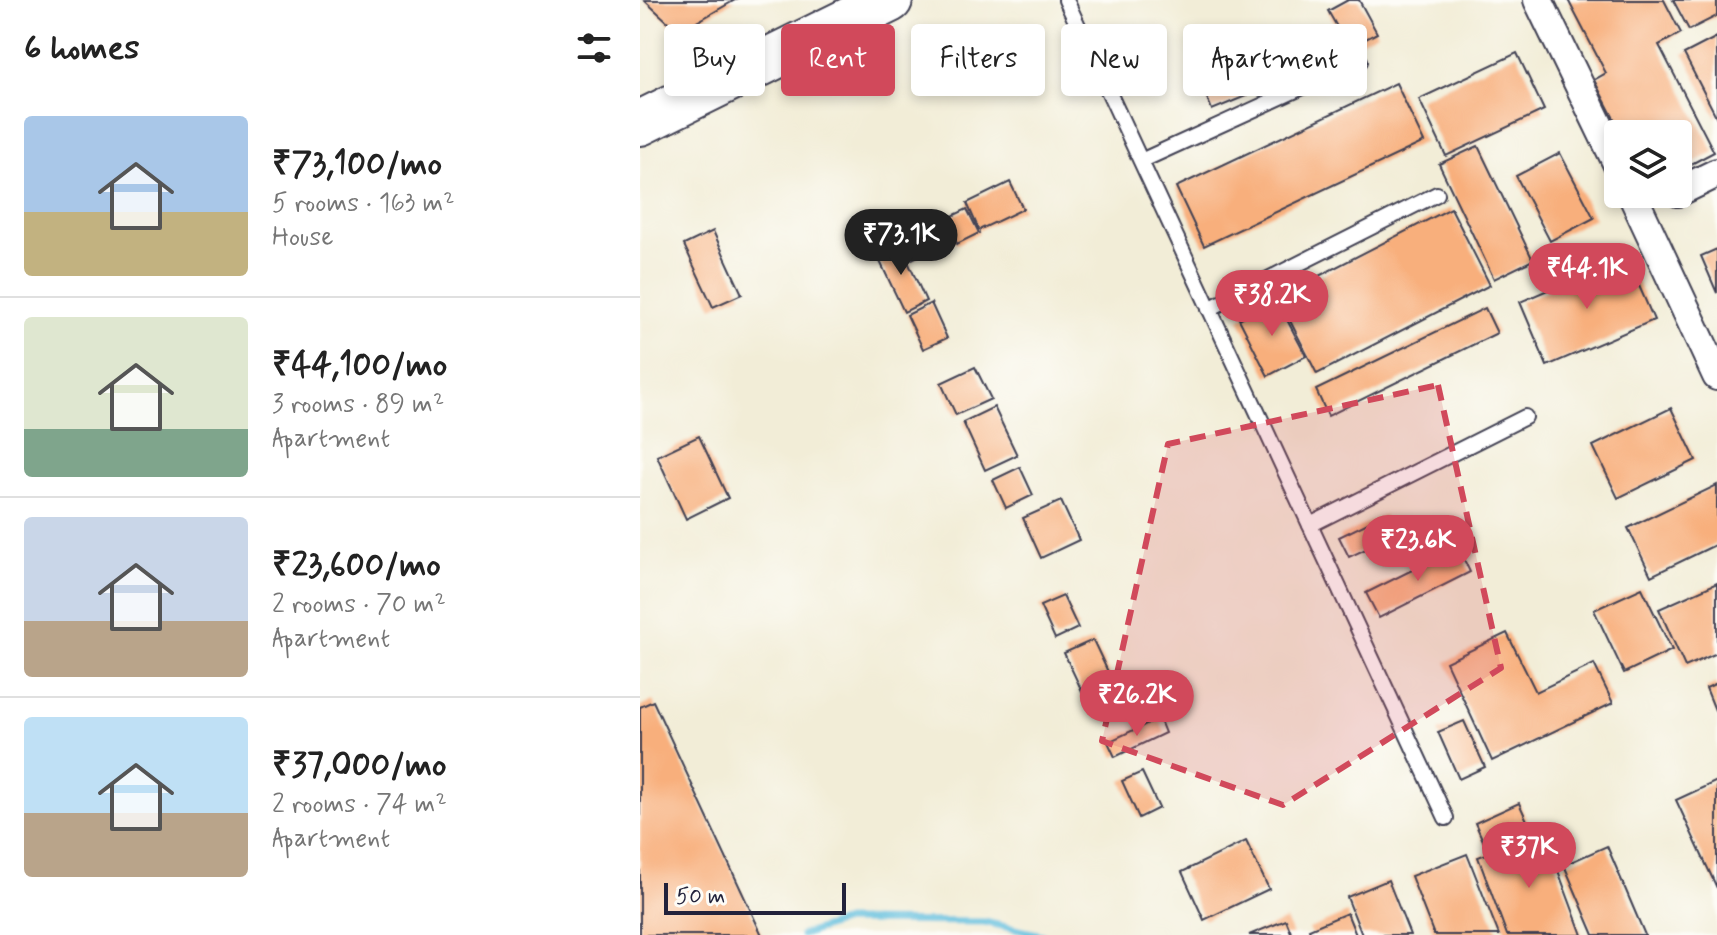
<!DOCTYPE html>
<meta charset="utf-8">
<style>
body{margin:0;font-family:Mynerve,sans-serif;background:#f2f2f2;color:#222;height:100vh;display:flex;flex-direction:column;font-size:30px;white-space:nowrap}
*{box-sizing:border-box;margin:0}
p{font-size:26px;color:#767676}
.icon{flex:none;width:44px;height:44px;fill:none;stroke:currentColor;stroke-width:2;stroke-linecap:round;stroke-linejoin:round}
.map{position:relative;flex:1;overflow:hidden}
.details{display:flex;flex-direction:column;background:#fff;width:640px}
.details>*{flex:none}
.hud{position:absolute;left:24px;top:24px;width:760px;height:72px;display:flex;gap:16px}
.fabs{position:absolute;left:964px;top:120px;display:grid;gap:16px}
.fabs a{display:grid;place-items:center;width:88px;height:88px;border-radius:8px;background:#fff;box-shadow:0 4px 12px #0003;font-size:40px}
.scale{position:absolute;left:24px;bottom:20px;width:182px;box-sizing:border-box;padding-left:8px;border:4px solid #22223b;border-top:0;font-size:22px;line-height:28px;white-space:nowrap;color:#22223b;-webkit-text-stroke:6px #fdfcf7;paint-order:stroke}
.price{position:absolute;translate:-50% -68px;padding:0 18px;border-radius:28px;background:#d1495b;color:#fff;font-size:26px;line-height:52px;filter:drop-shadow(0 2px 4px #0008)}
.price::after{content:'';position:absolute;left:50%;top:48px;width:24px;height:18px;margin-left:-12px;background:inherit;clip-path:polygon(0 0,100% 0,50% 100%)}
.price.selected{background:#222;color:#fff}
ul{padding:0;list-style:none}
li{display:flex;align-items:center;gap:24px;height:200px;padding:0 24px}
li+li{border-top:2px solid #e0e0e0}
li span{display:grid;place-items:center;flex:none;width:224px;height:160px;border-radius:8px;color:#555}
li>.icon{margin-inline-start:auto}
span .icon{width:96px;height:96px;fill:#fffc;stroke-width:1}
li b{font-size:34px}
h2{display:flex;justify-content:space-between;align-items:center;height:96px;padding:0 24px;font-size:34px}
.pill{padding:0 28px;border-radius:8px;background:#fff;box-shadow:0 4px 12px #0003;font-size:28px;line-height:72px}
.pill.selected{background:#d1495b;color:#fff}
main{display:flex;flex:1;min-height:0}
.map>svg:first-child{display:block}
.lines{fill:none;stroke-linecap:round;stroke-linejoin:round}
.stream{stroke:#5fbedd;stroke-width:7}
.building{fill:#f8af7b}
.lane-casing{stroke:#414052;stroke-width:18}
.street-casing{stroke:#414052;stroke-width:32}
.primary-casing{stroke:#414052;stroke-width:48}
.lane{stroke:#fff;stroke-width:14}
.street{stroke:#fff;stroke-width:28}
.primary{stroke:#fff;stroke-width:44}
.marked{fill:#d1495b;fill-opacity:0.2;stroke:#d1495b;stroke-width:6;stroke-dasharray:16 10;stroke-linejoin:round}
</style>
<main>
<section class="details">
<h2>6 homes<svg class="icon" aria-label="filters" viewBox="0 0 24 24"><path d="M4 7h16M4 17h16"/><circle cx="9" cy="7" r="2"/><circle cx="15" cy="17" r="2"/></svg></h2>
<ul>
<li><span style="background:linear-gradient(#a9c7e8 60%,#c2b280 0)"><svg class="icon" aria-label="home" viewBox="0 0 24 24"><path d="M3 11l9-7 9 7M6 9v11h12V9"/></svg></span><div><b>₹73,100/mo</b><p>5 rooms · 163 m²</p><p>House</p></div></li>
<li><span style="background:linear-gradient(#dfe7d0 70%,#7fa58c 0)"><svg class="icon" aria-label="home" viewBox="0 0 24 24"><path d="M3 11l9-7 9 7M6 9v11h12V9"/></svg></span><div><b>₹44,100/mo</b><p>3 rooms · 89 m²</p><p>Apartment</p></div></li>
<li><span style="background:linear-gradient(#c9d6e8 65%,#b9a48a 0)"><svg class="icon" aria-label="home" viewBox="0 0 24 24"><path d="M3 11l9-7 9 7M6 9v11h12V9"/></svg></span><div><b>₹23,600/mo</b><p>2 rooms · 70 m²</p><p>Apartment</p></div></li>
<li><span style="background:linear-gradient(#bfe0f5 60%,#b9a48a 0)"><svg class="icon" aria-label="home" viewBox="0 0 24 24"><path d="M3 11l9-7 9 7M6 9v11h12V9"/></svg></span><div><b>₹37,000/mo</b><p>2 rooms · 74 m²</p><p>Apartment</p></div></li>
</ul>
</section>
<div class="map">
<svg width="1077" height="935" viewBox="0 0 1077 935">
<rect width="100%" height="100%" fill="#fdfcf7"/>
<filter id="ink" filterUnits="userSpaceOnUse"><feTurbulence type="fractalNoise" baseFrequency=".0125" numOctaves="2"/><feDisplacementMap in="SourceGraphic" scale="16" xChannelSelector="R" yChannelSelector="G"/><feConvolveMatrix kernelMatrix="1 2 1 2 8 2 1 2 1" color-interpolation-filters="sRGB"/></filter>
<filter id="wash" filterUnits="userSpaceOnUse"><feTurbulence type="fractalNoise" baseFrequency=".006" numOctaves="4" result="noise"/><feDisplacementMap in="SourceGraphic" scale="32" xChannelSelector="R" yChannelSelector="G"/><feGaussianBlur stdDeviation="1.8" result="paint"/><feColorMatrix in="noise" values="0 0 0 0 0 0 0 0 0 0 0 0 0 0 0 0 0 1.4 0 .05"/><feComposite in="paint" operator="in"/></filter>
<g filter="url(#wash)">
<rect width="100%" height="100%" fill="#f2edd7"/>
<g class="lines">
<!-- stream -->
<path class="stream" d="M162 935 205 921 344 922 402 935"/>
</g>
<g id="blocks">
<!-- building -->
<g class="building">
<path d="M4 0H95L39 32Z"/>
<path d="M708 0H719L737 33 709 48 688 11Z"/>
<path d="M928 0H1024L1041 33 1019 45 1074 152 1038 171V134H982L954 80 966 73Z"/>
<path d="M1033 0H1077V16L1049 30Z"/>
<path d="M681 29 690 47 678 53 680 61 644 79 630 57Z"/>
<path d="M1077 37V118L1044 54Z"/>
<path d="M877 53 904 110 806 156 779 99Z"/>
<path d="M611 58 622 81 603 90 606 96 572 110 562 86 591 74 589 69Z"/>
<path d="M756 83 784 142 564 246 536 187Z"/>
<path d="M838 146 893 260 854 279 799 164Z"/>
<path d="M920 153 954 218 910 241 876 176Z"/>
<path d="M370 182 383 209 339 230 327 203Z"/>
<path d="M811 208 850 285 677 374 638 297Z"/>
<path d="M327 209 339 233 317 244 306 219Z"/>
<path d="M281 228 291 250 270 260 260 238Z"/>
<path d="M73 231 102 294 73 307 44 245Z"/>
<path d="M259 242 286 301 264 312 236 253Z"/>
<path d="M1077 249V293L1061 256Z"/>
<path d="M986 256 1014 320 907 366 880 302Z"/>
<path d="M636 299 666 356 628 376 599 319Z"/>
<path d="M291 303 307 338 283 349 267 315Z"/>
<path d="M845 308 857 333 688 416 676 390Z"/>
<path d="M335 367 351 399 316 415 301 383Z"/>
<path d="M354 407 377 455 345 470 323 422Z"/>
<path d="M1031 408 1056 460 978 498 953 446Z"/>
<path d="M59 436 88 498 46 519 17 456Z"/>
<path d="M380 467 393 495 366 508 353 480Z"/>
<path d="M1077 485V544L1011 576 988 528Z"/>
<path d="M421 501 439 540 401 558 383 518Z"/>
<path d="M744 515 754 536 709 557 699 537Z"/>
<path d="M818 547 830 572 739 618 726 593Z"/>
<path d="M1077 583V653L1045 667 1019 609Z"/>
<path d="M1002 588 1032 650 984 673 954 610Z"/>
<path d="M423 596 438 628 415 639 400 606Z"/>
<path d="M867 633 896 692 954 664 973 703 852 761 806 662Z"/>
<path d="M453 640 477 691 448 704 424 653Z"/>
<path d="M1077 683V715L1066 688Z"/>
<path d="M13 701 122 935H0V707Z"/>
<path d="M519 718 525 733 475 757 468 742Z"/>
<path d="M824 721 845 767 819 779 798 732Z"/>
<path d="M502 772 519 808 499 818 482 781Z"/>
<path d="M1077 781V888L1036 800Z"/>
<path d="M879 803 889 825 845 845 835 823Z"/>
<path d="M904 833 942 935H867L838 857Z"/>
<path d="M606 841 629 889 564 920 542 872Z"/>
<path d="M967 846 1005 935H954L924 865Z"/>
<path d="M827 854 859 935H794L771 876Z"/>
<path d="M748 880 770 935H722L707 897Z"/>
<path d="M707 913 716 935H671L669 929Z"/>
<path d="M646 920 652 935H609Z"/>
</g>
</g>
</g>
<g filter="url(#ink)">
<use href="#blocks" fill-opacity="0" stroke="#414052" stroke-width="2"/>
<g class="lines">
<defs>
<g id="lane">
<path d="M426 0 806 818"/>
<path d="M503 160 720 61"/>
<path d="M569 309 797 194"/>
<path d="M670 525 885 417"/>
</g>
<g id="street">
<path d="M898 0 978 165"/>
<path d="M1038 192 1077 173"/>
<path d="M992 194 1077 376"/>
</g>
<path id="primary" d="M0 123 250 0"/>
</defs>
<!-- lane casing -->
<use href="#lane" class="lane-casing"/>
<!-- street casing -->
<use href="#street" class="street-casing"/>
<!-- primary casing -->
<use href="#primary" class="primary-casing"/>
<!-- lane -->
<use href="#lane" class="lane"/>
<!-- street -->
<use href="#street" class="street"/>
<!-- primary -->
<use href="#primary" class="primary"/>
</g>
</g>
<!-- marked area -->
<path class="marked" d="M798 385 861 668 643 805 462 741 528 444Z"/>
</svg>
<div class="fabs">
<a><svg class="icon" aria-label="layers" viewBox="0 0 24 24"><path d="M12 4l9 5-9 5-9-5zM3 14l9 5 9-5"/></svg></a>
</div>
<div class="scale">50 m</div>
<b class="price selected" style="left:261px;top:277px">₹73.1K</b>
<b class="price" style="left:947px;top:311px">₹44.1K</b>
<b class="price" style="left:632px;top:338px">₹38.2K</b>
<b class="price" style="left:778px;top:583px">₹23.6K</b>
<b class="price" style="left:497px;top:738px">₹26.2K</b>
<b class="price" style="left:889px;top:890px">₹37K</b>
<div class="hud">
<a class="pill">Buy</a>
<a class="pill selected">Rent</a>
<a class="pill">Filters</a>
<a class="pill">New</a>
<a class="pill">Apartment</a>
</div>
</div>
</main>
